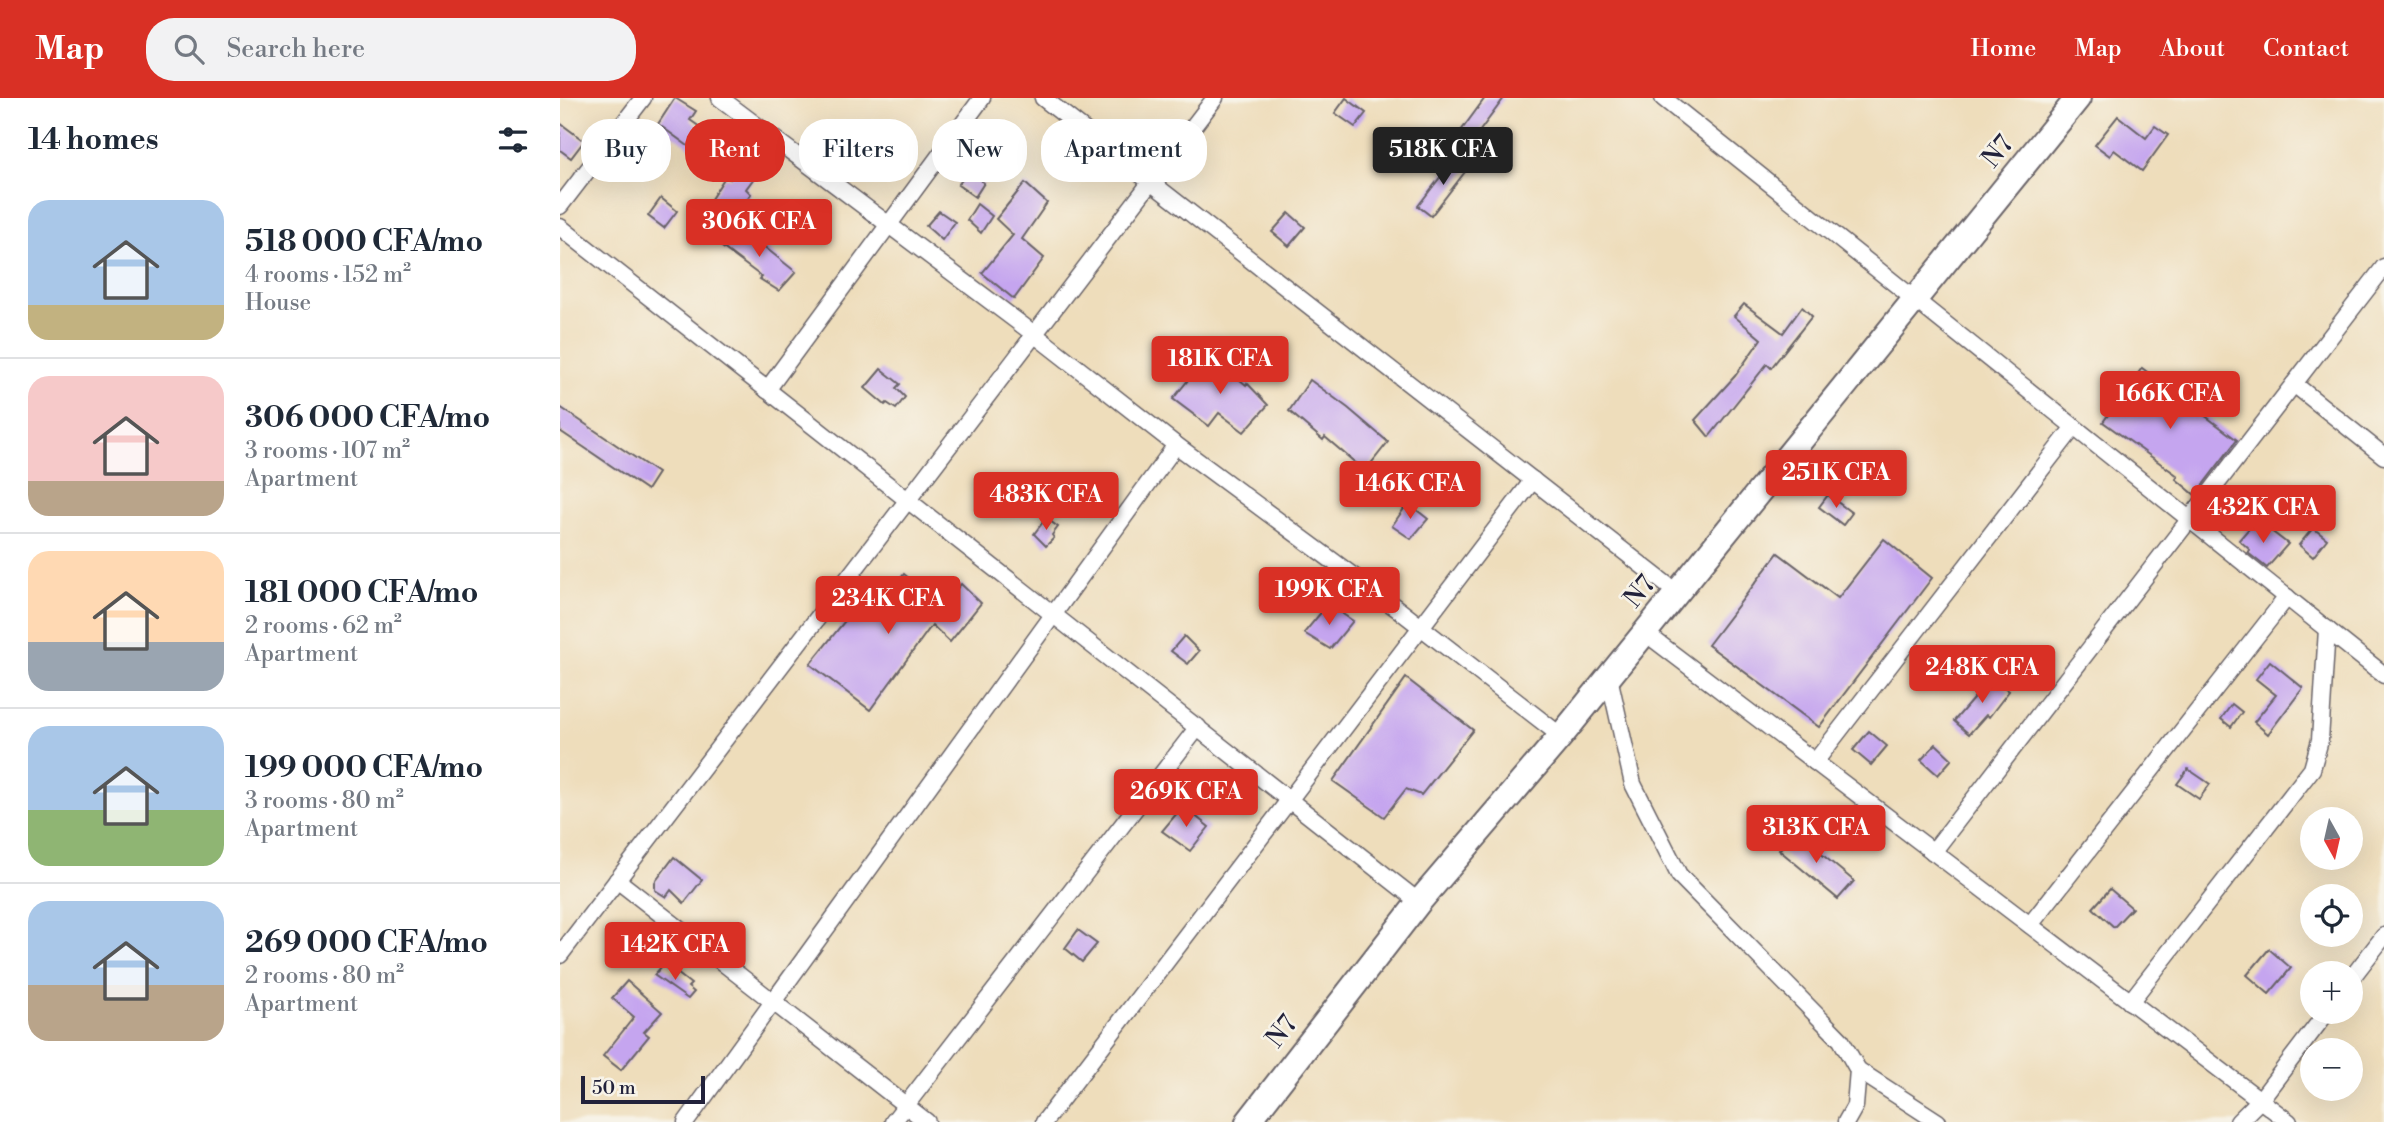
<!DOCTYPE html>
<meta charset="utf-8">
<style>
body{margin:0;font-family:"Libre Bodoni",serif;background:#f2f2f3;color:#1f2937;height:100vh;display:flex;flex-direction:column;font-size:26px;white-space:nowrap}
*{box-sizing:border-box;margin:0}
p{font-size:23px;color:#747a83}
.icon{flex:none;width:38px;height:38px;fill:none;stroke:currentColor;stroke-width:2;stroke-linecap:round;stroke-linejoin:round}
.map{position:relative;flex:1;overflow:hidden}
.sheet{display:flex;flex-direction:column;background:#fff;width:560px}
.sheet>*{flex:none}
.hud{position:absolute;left:21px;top:21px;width:665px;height:63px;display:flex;gap:14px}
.needle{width:46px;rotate:172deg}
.fabs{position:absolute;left:1740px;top:709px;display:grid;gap:14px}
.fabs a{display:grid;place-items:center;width:63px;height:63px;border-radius:50%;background:#fff;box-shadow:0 7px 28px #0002;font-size:35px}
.scale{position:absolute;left:21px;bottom:18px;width:124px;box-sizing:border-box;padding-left:7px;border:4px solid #22223b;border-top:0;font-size:19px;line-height:24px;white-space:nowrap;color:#22223b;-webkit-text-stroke:5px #f7f3e8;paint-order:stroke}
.price{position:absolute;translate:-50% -60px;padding:0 16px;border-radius:7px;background:#d93025;color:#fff;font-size:23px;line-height:46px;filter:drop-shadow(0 2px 4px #0008)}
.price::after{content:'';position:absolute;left:50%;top:42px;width:21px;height:16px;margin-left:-10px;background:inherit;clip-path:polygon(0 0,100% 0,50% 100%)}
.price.on{background:#222;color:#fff}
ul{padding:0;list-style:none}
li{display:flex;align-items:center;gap:21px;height:175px;padding:0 28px}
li+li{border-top:2px solid #e0e1e3}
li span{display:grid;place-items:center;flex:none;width:196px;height:140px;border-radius:21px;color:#555}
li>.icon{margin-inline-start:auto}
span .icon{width:84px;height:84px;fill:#fffc;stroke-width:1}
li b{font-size:30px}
h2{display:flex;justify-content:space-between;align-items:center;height:84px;padding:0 28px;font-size:30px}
.chip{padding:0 24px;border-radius:28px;background:#fff;box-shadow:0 7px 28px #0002;font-size:24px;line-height:63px}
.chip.on{background:#d93025;color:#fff}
header{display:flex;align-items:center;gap:42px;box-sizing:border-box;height:98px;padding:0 35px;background:#d93025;color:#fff}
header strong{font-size:33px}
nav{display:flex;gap:38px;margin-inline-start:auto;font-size:24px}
.search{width:490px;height:63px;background:#f2f2f3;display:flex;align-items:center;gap:18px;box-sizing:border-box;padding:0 24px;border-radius:28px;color:#747a83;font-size:26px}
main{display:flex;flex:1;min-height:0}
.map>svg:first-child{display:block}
.building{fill:#c5a5ef}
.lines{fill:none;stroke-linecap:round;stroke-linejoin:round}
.street-casing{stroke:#696368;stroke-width:19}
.primary-casing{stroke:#696368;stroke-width:28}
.street{stroke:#fff;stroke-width:16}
.primary{stroke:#fff;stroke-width:24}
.labels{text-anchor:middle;stroke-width:5;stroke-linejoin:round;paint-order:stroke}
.street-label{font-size:26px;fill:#22223b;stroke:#f7f3e8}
</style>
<header>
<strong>Map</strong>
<div class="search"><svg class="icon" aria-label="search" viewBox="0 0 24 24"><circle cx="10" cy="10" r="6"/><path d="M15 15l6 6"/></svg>Search here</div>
<nav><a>Home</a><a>Map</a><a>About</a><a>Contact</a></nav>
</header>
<main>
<section class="sheet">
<h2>14 homes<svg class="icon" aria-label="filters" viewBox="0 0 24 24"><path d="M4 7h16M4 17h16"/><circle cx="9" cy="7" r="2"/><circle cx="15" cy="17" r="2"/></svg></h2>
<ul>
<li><span style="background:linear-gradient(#a9c7e8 75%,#c2b280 0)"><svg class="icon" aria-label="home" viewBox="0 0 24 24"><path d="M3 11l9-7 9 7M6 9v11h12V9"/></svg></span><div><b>518 000 CFA/mo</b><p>4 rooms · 152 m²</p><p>House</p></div></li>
<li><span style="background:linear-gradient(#f6c9c9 75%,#b9a48a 0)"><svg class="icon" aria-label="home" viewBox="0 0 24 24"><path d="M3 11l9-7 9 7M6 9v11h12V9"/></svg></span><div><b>306 000 CFA/mo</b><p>3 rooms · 107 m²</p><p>Apartment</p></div></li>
<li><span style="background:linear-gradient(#ffd9b3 65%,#9aa5b1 0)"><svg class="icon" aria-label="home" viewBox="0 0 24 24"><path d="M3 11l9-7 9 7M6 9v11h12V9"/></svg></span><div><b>181 000 CFA/mo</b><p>2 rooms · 62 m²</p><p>Apartment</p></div></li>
<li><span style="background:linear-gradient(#a9c7e8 60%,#8fb573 0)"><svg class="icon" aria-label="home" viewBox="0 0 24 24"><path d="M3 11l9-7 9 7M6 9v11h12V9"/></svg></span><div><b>199 000 CFA/mo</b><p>3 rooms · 80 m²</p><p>Apartment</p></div></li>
<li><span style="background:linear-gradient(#a9c7e8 60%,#b9a48a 0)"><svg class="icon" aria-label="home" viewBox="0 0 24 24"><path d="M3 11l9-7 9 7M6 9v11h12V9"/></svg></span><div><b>269 000 CFA/mo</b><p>2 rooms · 80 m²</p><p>Apartment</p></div></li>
</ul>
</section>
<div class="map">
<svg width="1824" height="1024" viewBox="0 0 1824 1024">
<rect width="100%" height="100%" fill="#f7f3e8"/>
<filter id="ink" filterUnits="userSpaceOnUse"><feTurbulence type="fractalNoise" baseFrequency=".0143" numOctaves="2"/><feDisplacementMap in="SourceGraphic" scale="14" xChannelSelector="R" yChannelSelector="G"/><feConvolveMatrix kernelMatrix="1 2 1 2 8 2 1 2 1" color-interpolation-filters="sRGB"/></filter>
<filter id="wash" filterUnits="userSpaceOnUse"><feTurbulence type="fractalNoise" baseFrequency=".00686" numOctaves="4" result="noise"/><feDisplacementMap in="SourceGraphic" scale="28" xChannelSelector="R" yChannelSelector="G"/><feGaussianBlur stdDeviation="1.57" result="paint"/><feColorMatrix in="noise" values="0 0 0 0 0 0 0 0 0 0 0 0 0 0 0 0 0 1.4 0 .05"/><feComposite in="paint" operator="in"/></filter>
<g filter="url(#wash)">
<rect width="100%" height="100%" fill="#edb"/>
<g id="blocks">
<!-- building -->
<g class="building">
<path d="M115 0 136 13 130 22 160 43 146 61 98 26Z"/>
<path d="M786 0 806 15 795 29 775 15Z"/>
<path d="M925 0H944L911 45 898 37Z"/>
<path d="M1558 18 1586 40 1595 28 1608 37 1582 73 1554 52 1550 58 1535 47Z"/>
<path d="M0 25 24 43 11 60 0 52Z"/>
<path d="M895 60 908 70 871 118 858 108Z"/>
<path d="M178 69 194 80 186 91 191 96 176 119 151 101 165 79 170 81Z"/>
<path d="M409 73 424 85 415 99 398 87Z"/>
<path d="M465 85 487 105 462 141 484 160 454 201 422 175 453 137 436 121Z"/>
<path d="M101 100 117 113 104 130 88 118Z"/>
<path d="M417 106 432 118 421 135 407 122Z"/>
<path d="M379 113 395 124 382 142 366 128Z"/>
<path d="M729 115 745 129 729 148 712 134Z"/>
<path d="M179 127 196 145 197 143 236 174 219 193 200 181 202 179 162 149Z"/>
<path d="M1184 206 1223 235 1242 209 1252 218 1211 270 1207 266 1149 339 1135 322 1175 278 1201 241 1174 218Z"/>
<path d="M649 256 686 287 687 285 708 307 684 334 659 315 649 328 613 301Z"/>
<path d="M1582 270 1677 342 1635 397 1616 381 1618 378 1543 324Z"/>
<path d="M321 271 340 286 336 290 345 299 336 311 327 305 325 307 305 290Z"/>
<path d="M750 282 788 310 828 344 805 373 765 339 763 342 729 313Z"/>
<path d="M0 309 98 375 87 392 0 333Z"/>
<path d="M1268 397 1292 415 1283 427 1259 409Z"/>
<path d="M848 405 868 421 851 441 832 428Z"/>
<path d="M486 420 498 429 492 437 494 440 486 448 474 436Z"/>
<path d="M1691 428 1701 435 1706 429 1728 446 1707 470 1688 455 1690 452 1679 442Z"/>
<path d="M1753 430 1767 441 1753 459 1739 447Z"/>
<path d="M1324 441 1372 480 1259 629 1148 547 1218 455 1278 500Z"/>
<path d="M344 476 381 507 401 486 421 505 390 544 372 527 310 612 250 566 313 488 328 498Z"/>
<path d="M768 506 793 523 770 551 744 535Z"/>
<path d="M624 538 639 553 628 566 611 553Z"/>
<path d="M1710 563 1743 590 1708 636 1694 624 1716 597 1696 581Z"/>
<path d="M1432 579 1449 593 1429 619 1426 617 1409 636 1394 623Z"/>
<path d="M846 580 913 632 861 697 846 691 824 719 773 683Z"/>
<path d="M1672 606 1682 614 1671 629 1661 621Z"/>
<path d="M1309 633 1327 648 1311 667 1293 652Z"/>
<path d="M1376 646 1392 661 1378 677 1361 662Z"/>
<path d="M1628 671 1650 686 1639 701 1617 686Z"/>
<path d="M623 708 649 729 630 753 602 733Z"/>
<path d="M1235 734 1294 783 1278 801 1219 752Z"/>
<path d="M114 759 142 782 124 805 111 792 106 799 95 792V784Z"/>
<path d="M1550 791 1572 810 1554 829 1533 810Z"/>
<path d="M518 832 537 846 522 864 505 850Z"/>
<path d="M1709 851 1731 870 1709 896 1687 877Z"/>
<path d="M103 867 115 878 117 875 131 886 128 889 134 894 128 901 94 877Z"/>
<path d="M67 883 102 914 84 934 89 938 61 972 43 958 74 919 52 900Z"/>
</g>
</g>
</g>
<g filter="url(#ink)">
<use href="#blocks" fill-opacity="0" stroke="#696368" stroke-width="2"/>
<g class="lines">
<defs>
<g id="street">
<path d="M160 0 474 236 616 347 839 512 1001 638"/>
<path d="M483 0 1116 494"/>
<path d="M1103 0 1824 577"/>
<path d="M0 108 83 0"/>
<path d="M0 129 859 804"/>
<path d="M1734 286 1824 358"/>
<path d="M207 292 422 0"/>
<path d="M1084 534 1729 1024"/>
<path d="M1049 579 1073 686 1119 777 1281 942 1298 972 1295 1008 1286 1024"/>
<path d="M1255 664 1514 329"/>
<path d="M1373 754 1824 169"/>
<path d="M57 782 367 1024"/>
<path d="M1470 827 1727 499"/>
<path d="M0 857 655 0"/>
<path d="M1790 882 1824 838"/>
<path d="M1570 904 1752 671 1760 642 1767 531"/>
<path d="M1298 972 1378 1024"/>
<path d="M126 1024 616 347"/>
<path d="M333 1024 638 629"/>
<path d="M484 1024 973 382"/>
<path d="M1678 1024 1700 1002 1767 914"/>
</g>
<path id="primary" d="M688 1024 859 804 1001 638 1518 0"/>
</defs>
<!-- street casing -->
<use href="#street" class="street-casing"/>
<!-- primary casing -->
<use href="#primary" class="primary-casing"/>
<!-- street -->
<use href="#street" class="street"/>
<!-- primary -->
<use href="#primary" class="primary"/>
</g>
</g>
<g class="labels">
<!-- street labels -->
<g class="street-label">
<text transform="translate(1437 53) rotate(-51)" y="9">N7</text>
<text transform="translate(1079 493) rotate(-51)" y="9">N7</text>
<text transform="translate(721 933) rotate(-52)" y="9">N7</text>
</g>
</g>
</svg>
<div class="fabs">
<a><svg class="needle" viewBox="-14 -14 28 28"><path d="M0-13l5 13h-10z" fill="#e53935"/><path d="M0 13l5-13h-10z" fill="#747a83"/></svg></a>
<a><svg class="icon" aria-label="locate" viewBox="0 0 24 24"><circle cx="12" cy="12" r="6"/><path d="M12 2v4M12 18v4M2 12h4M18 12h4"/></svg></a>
<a>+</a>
<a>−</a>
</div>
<div class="scale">50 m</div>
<b class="price on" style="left:883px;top:89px">518K CFA</b>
<b class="price" style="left:199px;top:161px">306K CFA</b>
<b class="price" style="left:660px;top:298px">181K CFA</b>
<b class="price" style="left:1610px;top:333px">166K CFA</b>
<b class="price" style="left:1276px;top:412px">251K CFA</b>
<b class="price" style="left:850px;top:423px">146K CFA</b>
<b class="price" style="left:486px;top:434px">483K CFA</b>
<b class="price" style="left:1703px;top:447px">432K CFA</b>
<b class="price" style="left:769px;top:529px">199K CFA</b>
<b class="price" style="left:328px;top:538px">234K CFA</b>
<b class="price" style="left:1422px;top:607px">248K CFA</b>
<b class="price" style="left:626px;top:731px">269K CFA</b>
<b class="price" style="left:1256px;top:767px">313K CFA</b>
<b class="price" style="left:115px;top:884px">142K CFA</b>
<div class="hud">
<a class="chip">Buy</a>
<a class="chip on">Rent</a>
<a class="chip">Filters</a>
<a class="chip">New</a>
<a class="chip">Apartment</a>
</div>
</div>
</main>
